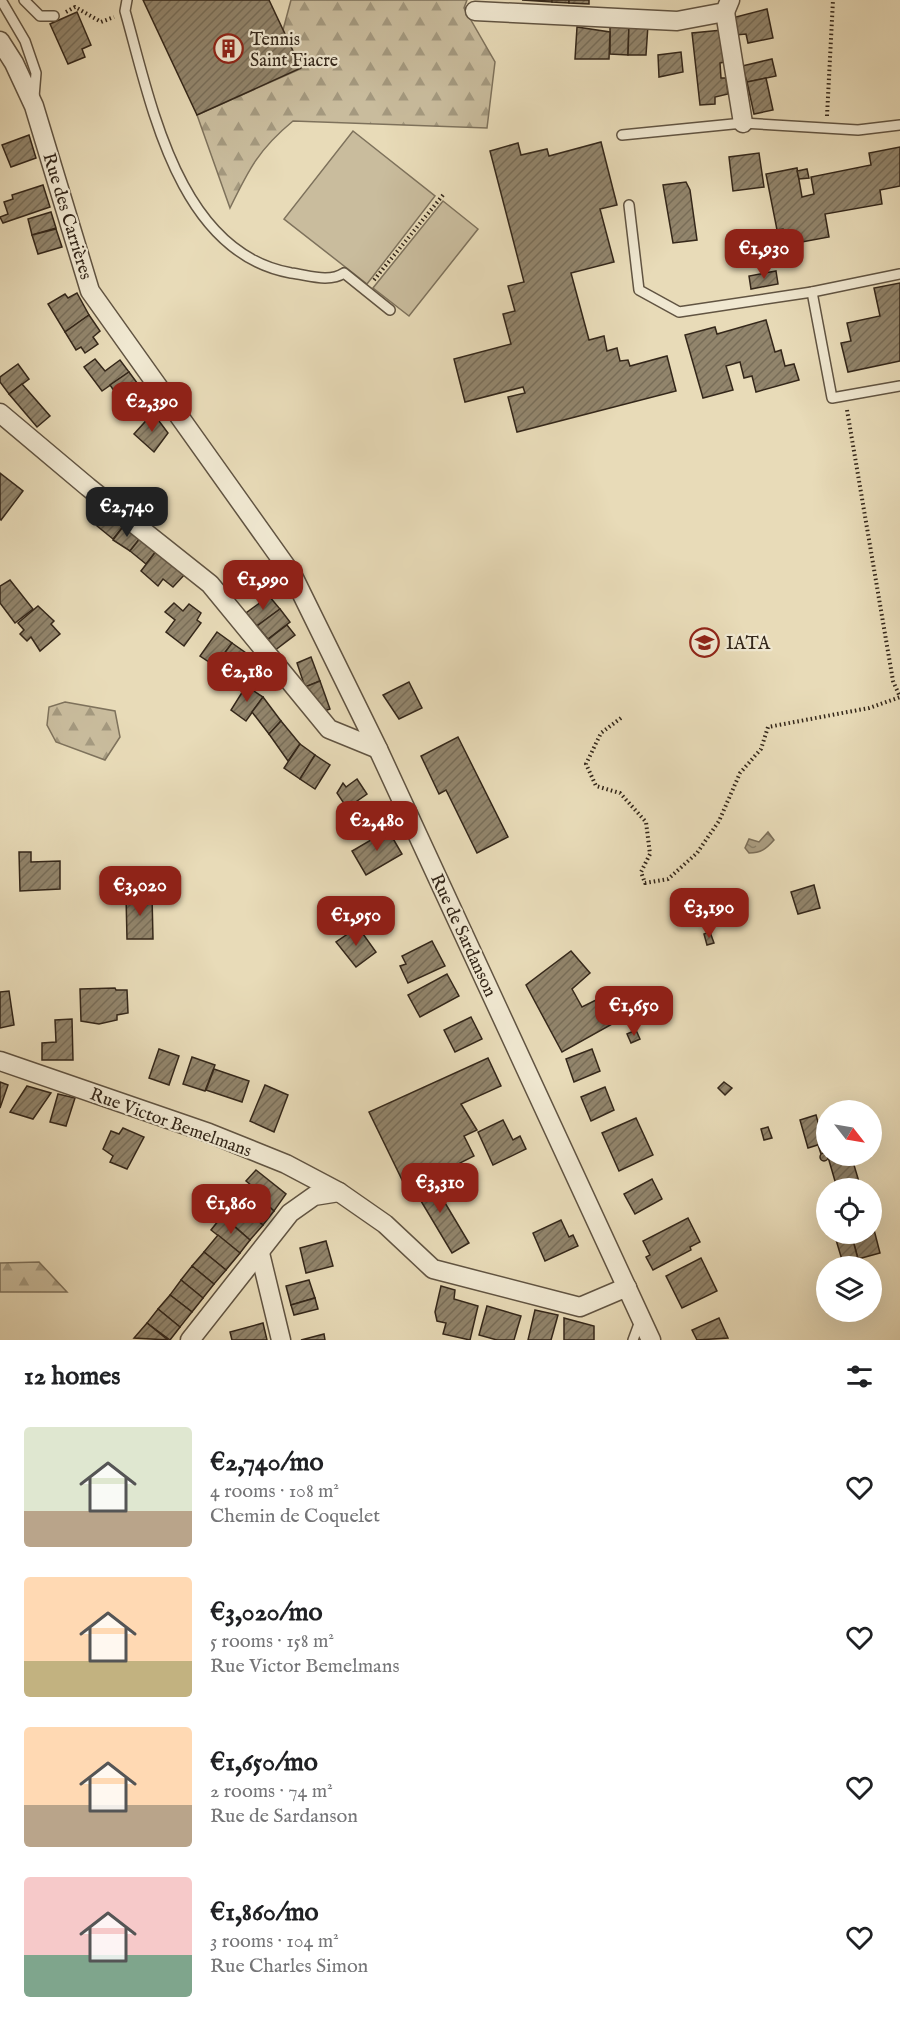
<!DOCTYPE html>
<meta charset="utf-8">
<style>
body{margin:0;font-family:"IM FELL English",serif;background:#f2f2f2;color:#202124;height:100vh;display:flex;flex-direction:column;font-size:22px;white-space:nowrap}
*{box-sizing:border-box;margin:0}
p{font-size:20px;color:#757577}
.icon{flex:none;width:33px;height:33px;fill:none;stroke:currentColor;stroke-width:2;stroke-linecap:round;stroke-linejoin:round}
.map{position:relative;height:1340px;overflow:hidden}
.sheet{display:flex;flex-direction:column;background:#fff;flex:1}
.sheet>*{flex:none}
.needle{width:39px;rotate:121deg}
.controls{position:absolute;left:816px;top:1100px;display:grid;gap:12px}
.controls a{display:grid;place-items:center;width:66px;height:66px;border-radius:50%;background:#fff;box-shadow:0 6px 24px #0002;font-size:30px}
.price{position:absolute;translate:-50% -51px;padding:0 14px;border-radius:12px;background:#8f2418;color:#fff;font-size:20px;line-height:39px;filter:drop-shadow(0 2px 3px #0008)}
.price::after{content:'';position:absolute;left:50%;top:36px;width:18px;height:14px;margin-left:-9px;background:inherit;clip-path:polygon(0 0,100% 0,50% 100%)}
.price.current{background:#222;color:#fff}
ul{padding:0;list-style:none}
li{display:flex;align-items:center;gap:18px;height:150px;padding:0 24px}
li span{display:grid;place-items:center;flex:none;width:168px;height:120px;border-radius:6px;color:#555}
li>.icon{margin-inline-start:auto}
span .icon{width:72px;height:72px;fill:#fffc;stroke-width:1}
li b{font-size:26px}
h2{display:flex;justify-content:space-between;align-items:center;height:72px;padding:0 24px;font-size:26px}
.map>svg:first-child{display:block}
.forest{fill:url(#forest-firs);stroke:#7e725c;stroke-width:1.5}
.pitch{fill:#c9bc9d;stroke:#7e725c;stroke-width:1.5}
.water{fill:url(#water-ripples);stroke:#7b6e58;stroke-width:1.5}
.building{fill:url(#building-hatch);stroke:#34271a;stroke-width:1.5}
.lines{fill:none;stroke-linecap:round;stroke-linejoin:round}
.service-casing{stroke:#615442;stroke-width:12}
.minor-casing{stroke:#615442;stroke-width:21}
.path{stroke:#34271a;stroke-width:4;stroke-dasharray:1.5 3;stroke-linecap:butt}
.service{stroke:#f0e8d1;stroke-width:9}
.minor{stroke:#f0e8d1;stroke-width:18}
.labels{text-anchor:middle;stroke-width:4.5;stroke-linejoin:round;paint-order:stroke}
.poi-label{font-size:18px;fill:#34271a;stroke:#f0e8d1;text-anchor:start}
.street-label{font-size:18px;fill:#34271a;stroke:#f0e8d1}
</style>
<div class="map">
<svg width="900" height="1340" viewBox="0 0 900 1340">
<defs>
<pattern id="forest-firs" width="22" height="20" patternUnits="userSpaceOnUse" patternTransform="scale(1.5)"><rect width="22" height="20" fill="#c9bc9d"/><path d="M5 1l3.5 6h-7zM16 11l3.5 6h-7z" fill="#a4997f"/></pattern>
<pattern id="water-ripples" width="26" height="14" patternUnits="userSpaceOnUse" patternTransform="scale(1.5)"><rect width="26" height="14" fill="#ab9e82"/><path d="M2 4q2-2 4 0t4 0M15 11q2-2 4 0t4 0" fill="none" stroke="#8c816a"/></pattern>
<pattern id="building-hatch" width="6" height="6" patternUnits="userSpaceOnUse" patternTransform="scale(1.5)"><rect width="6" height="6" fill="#92856c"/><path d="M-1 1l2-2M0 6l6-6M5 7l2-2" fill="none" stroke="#786d58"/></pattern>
</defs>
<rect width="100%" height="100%" fill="#e8dbb8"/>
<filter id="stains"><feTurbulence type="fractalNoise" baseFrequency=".00333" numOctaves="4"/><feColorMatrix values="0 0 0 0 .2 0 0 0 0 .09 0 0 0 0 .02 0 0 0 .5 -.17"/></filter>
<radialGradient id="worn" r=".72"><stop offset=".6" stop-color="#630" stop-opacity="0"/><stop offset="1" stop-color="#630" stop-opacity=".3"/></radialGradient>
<!-- forest -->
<g class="forest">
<path d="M291 0H467L464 8 495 62 487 128 293 121C259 149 249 169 230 208L197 115 300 69 283 30Z"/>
<path d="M65 702 115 711 120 737 105 760 56 742 47 725 49 707Z"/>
<path d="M39 1262 67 1292H0V1263Z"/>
</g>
<!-- pitch -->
<g class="pitch">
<path d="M353 131 435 196 367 284 284 219Z"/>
<path d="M443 201 478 229 409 316 373 288Z"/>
</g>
<!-- water -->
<path class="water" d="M768 832 774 840C766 849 761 853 749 853L745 848 749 839 759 842Z"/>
<!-- building -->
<g class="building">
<path d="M143 0H269L301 68 197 115Z"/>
<path d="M522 0H552V2Z"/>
<path d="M552 0H569V3L552 2Z"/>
<path d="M569 0H589V4L569 3Z"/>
<path d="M767 9 773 38 748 43 746 34 736 35 732 18Z"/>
<path d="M77 12 91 45 82 49 85 57 68 64 50 24Z"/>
<path d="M610 24H629L628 55 610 54Z"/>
<path d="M629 24 648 25 646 55H628Z"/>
<path d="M577 27 610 32 609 59H575Z"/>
<path d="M722 30 725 62 720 63 721 78H726L728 94 715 97V104L700 105 692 33Z"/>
<path d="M681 52 683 72 659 77 658 55Z"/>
<path d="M772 59 776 76 747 82 742 66Z"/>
<path d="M766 78 773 110 754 114 747 82Z"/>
<path d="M29 135 36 158 11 167 2 145Z"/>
<path d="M601 142 617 205 600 209 614 262 571 273 589 340 604 336 607 351 617 348 620 361 628 360 630 366 667 356 676 391 517 432 508 397 525 393 523 387 465 402 454 359 511 344 503 314 515 311 508 286 524 282 490 151 518 143 521 155 547 149 549 156Z"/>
<path d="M900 147V186L880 190 882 204 825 214 829 237 785 245 783 229 777 230 766 174 797 168 802 197 814 194 811 177 871 165 869 153Z"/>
<path d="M759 153 764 187 733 191 729 157Z"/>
<path d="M807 169 809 178 799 179 797 171Z"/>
<path d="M686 182 690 190 697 240 673 243 663 185Z"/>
<path d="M43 185 50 207 3 223 0 217 8 214 4 202 13 199 12 195Z"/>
<path d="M51 212 56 228 32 235 28 219Z"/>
<path d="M56 229 62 247 38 254 32 235Z"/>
<path d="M776 271 778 284 751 289 749 276Z"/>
<path d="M900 283V361L848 372 841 343 851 341 847 323 880 316 874 288Z"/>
<path d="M77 293 89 315 65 332 48 304 65 294 68 298Z"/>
<path d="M89 315 100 331 93 337 98 344 85 353 81 347 76 350 65 332Z"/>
<path d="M766 320 775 352 781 350 785 366 794 364 799 380 756 392 752 376 744 378 740 362 726 366 733 390 703 398 685 335 715 327 717 334Z"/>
<path d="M95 359 105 371 120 360 129 372 102 391 84 367Z"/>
<path d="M18 364 29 379 9 394 0 382V377Z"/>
<path d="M129 372 149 399 129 413 110 385Z"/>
<path d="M22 384 50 416 37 427 9 394Z"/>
<path d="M153 413 168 433 154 452 134 434Z"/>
<path d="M0 473 23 491 1 520 0 519Z"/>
<path d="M108 512 125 524 113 539 97 526Z"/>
<path d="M125 524 141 537 130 551 113 540Z"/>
<path d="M141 537 157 550 146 564 130 551Z"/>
<path d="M157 550 185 574 173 587 163 579 158 586 141 571Z"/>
<path d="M10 580 33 609 15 623 0 603V586Z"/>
<path d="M269 596 280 609 257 626 246 613Z"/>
<path d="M174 603 183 611 189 604 201 613 197 620 201 623 184 646 166 632 175 620 165 612Z"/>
<path d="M38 606 54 621 51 624 60 634 40 651 31 637 27 641 20 634 24 630 18 623Z"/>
<path d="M280 609 290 622 268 639 257 626Z"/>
<path d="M287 625 295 635 274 651 266 641Z"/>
<path d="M217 632 232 643 215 666 200 656Z"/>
<path d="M232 643 246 653 230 676 215 666Z"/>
<path d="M311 657 320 681 305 687 297 663Z"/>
<path d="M320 681 330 709 321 712 305 687Z"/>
<path d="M409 682 422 708 399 719 383 695Z"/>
<path d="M246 686 263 697 246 721 231 710Z"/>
<path d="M263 697 281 721 269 734 252 712Z"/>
<path d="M281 721 300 744 288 761 269 734Z"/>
<path d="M458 737 508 837 477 853 446 790 439 794 421 756Z"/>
<path d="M300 744 315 755 300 779 284 768Z"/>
<path d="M315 755 330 765 315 789 300 779Z"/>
<path d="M357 779 367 794 347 808 337 793 343 783 346 787Z"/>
<path d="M388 830 402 854 366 875 352 851Z"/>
<path d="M19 852H31V862L60 861V889L20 891Z"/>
<path d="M814 885 820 908 798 914 791 892Z"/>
<path d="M152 895 153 939H127L126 896Z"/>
<path d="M358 927 376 952 356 967 336 942Z"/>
<path d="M710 932 714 943 707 945 704 934Z"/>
<path d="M432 941 445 966 408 983 400 966 406 964 402 956Z"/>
<path d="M571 951 590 973 572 989 582 1007 600 998 614 1023 562 1052 526 985Z"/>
<path d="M447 974 459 996 420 1017 408 995Z"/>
<path d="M115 988 116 990H127L128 1013 117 1015V1020L99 1024 81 1021 80 989Z"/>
<path d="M9 991 14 1025 0 1028V992Z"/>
<path d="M471 1017 482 1039 455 1052 444 1030Z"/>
<path d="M72 1019 73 1060H42V1043L56 1042 55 1020Z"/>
<path d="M636 1030 640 1039 631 1043 627 1034Z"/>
<path d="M159 1049 179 1056 169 1085 149 1078Z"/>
<path d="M592 1049 600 1071 574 1082 566 1059Z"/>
<path d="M192 1057 215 1065 205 1091 183 1084Z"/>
<path d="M488 1058 501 1086 461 1104 477 1130 464 1136 474 1156 407 1190 369 1112Z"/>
<path d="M214 1069 249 1081 242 1102 206 1090Z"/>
<path d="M0 1082 8 1085 0 1108Z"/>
<path d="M724 1082 732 1088 725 1095 718 1088Z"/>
<path d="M265 1085 288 1095 274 1132 250 1121Z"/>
<path d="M27 1086 51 1093 33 1119 10 1112Z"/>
<path d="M605 1087 614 1110 591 1121 581 1097Z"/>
<path d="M58 1094 75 1098 66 1126 50 1122Z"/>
<path d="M816 1115 824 1143 808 1148 800 1120Z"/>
<path d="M636 1118 653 1155 619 1171 602 1133Z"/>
<path d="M503 1120 513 1140 520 1136 526 1149 493 1165 478 1132Z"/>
<path d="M768 1127 772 1138 764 1140 761 1129Z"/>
<path d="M123 1128 144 1137 127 1169 110 1162 113 1156 103 1149 111 1131 119 1134Z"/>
<path d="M824 1143 826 1153 821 1154 818 1145Z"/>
<circle cx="824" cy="1157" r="4"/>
<path d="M834 1155H851L860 1185 837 1188 828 1157Z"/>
<path d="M256 1170 286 1194 274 1211 254 1193 257 1190 246 1181Z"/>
<path d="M429 1176 469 1243 452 1253 412 1186Z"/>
<path d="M652 1179 662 1199 635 1214 624 1194Z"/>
<path d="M254 1193 274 1211 263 1225 242 1208Z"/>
<path d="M242 1208 263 1225 250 1240 230 1222Z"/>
<path d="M222 1216 250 1240 240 1253 211 1230Z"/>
<path d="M688 1218 700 1242 690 1247 691 1250 653 1270 646 1257 650 1255 643 1241Z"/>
<path d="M561 1220 569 1237 573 1235 578 1246 545 1261 533 1233Z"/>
<path d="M872 1222 880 1253 858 1259 851 1233H872Z"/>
<path d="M834 1233H851L858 1259 842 1260Z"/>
<path d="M218 1235 240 1253 226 1270 204 1252Z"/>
<path d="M326 1241 333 1266 306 1273 300 1248Z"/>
<path d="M204 1252 226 1270 214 1284 192 1266Z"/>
<path d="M701 1258 717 1291 682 1308 666 1276Z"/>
<path d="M192 1266 214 1284 203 1298 181 1280Z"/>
<path d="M181 1280 203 1298 192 1312 170 1295Z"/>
<path d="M309 1280 315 1298 291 1305 286 1286Z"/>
<path d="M441 1286 455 1290 454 1299 478 1306 470 1340 443 1334 446 1323 437 1321 435 1312Z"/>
<path d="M170 1295 192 1312 180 1327 158 1309Z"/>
<path d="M315 1298 318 1309 294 1315 291 1305Z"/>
<path d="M487 1306 521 1316 514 1340H497L479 1335Z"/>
<path d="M158 1309 180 1327 170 1340 147 1323Z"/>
<path d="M535 1310 558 1315 551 1340H528Z"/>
<path d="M564 1318 594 1326V1340H564Z"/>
<path d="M719 1318 728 1338 697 1340 692 1330Z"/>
<path d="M147 1323 168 1340 134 1338Z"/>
<path d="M263 1323 267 1340H232L230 1332Z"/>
<path d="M324 1334 325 1340H301Z"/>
</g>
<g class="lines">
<defs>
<g id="service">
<path d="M1 0 25 41 36 73 34 97"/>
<path d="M24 0 40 16H54"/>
<path d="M127 0 125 11C151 103 178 253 291 273 308 275 329 283 344 273L390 310"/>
<path d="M622 135 743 123 858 130 900 125"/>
<path d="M629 205 639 290 679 312 812 292 900 274"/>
<path d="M812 292 832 398 900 386"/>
<path d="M633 1340 640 1321"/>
</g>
<g id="minor">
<path d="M475 11 677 21 725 12 730 0"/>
<path d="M725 12 743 123"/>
<path d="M0 41 14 63 34 106 90 291 293 576 378 749 651 1340"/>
<path d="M0 413 88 487 210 584 329 729 378 749"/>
<path d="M0 1061 209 1133 286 1164 339 1192 385 1224 433 1269 580 1307 627 1287"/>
<path d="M260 1253 281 1340"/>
<path d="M190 1340 290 1213 314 1196 339 1192"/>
</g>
</defs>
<!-- service casing -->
<use href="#service" class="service-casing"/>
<!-- minor casing -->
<use href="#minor" class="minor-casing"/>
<!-- path -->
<g class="path">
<path d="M66 12 75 7 101 22 114 17"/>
<path d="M827 116 833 0"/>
<path d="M374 280 443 195"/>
<path d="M847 410 893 681 900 697"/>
<path d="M621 718 601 733 586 764 596 786 620 793 646 822 650 854 641 872 645 883 668 879 697 853 719 821 740 773 761 749 768 727 869 708 900 697"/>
</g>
<!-- service -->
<use href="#service" class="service"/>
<!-- minor -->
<use href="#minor" class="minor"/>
</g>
<!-- icons -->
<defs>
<symbol id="building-ring" viewBox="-11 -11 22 22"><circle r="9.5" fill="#f0e8d1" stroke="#8f2418" stroke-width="1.5"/><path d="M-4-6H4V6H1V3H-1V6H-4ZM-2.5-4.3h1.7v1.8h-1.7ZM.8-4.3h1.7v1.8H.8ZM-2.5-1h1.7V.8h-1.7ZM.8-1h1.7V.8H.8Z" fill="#8f2418"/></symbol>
<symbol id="school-ring" viewBox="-11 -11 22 22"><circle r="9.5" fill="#f0e8d1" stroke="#8f2418" stroke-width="1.5"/><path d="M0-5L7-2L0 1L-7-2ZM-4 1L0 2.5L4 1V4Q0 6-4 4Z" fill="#8f2418"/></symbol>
</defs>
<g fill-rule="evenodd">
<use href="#building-ring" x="212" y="32" width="33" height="33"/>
<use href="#school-ring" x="688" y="626" width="33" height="33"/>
</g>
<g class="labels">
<!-- poi labels -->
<g class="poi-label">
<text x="250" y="45">Tennis<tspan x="250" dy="21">Saint Fiacre</tspan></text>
<text x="726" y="649">IATA</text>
</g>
<!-- street labels -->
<g class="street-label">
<text transform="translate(68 216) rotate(73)" y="6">Rue des Carrières</text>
<text transform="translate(464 935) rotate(65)" y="6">Rue de Sardanson</text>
<text transform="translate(171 1122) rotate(20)" y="6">Rue Victor Bemelmans</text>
</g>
</g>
<rect width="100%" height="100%" filter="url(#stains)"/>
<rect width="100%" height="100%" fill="url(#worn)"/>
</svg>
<div class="controls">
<a><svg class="needle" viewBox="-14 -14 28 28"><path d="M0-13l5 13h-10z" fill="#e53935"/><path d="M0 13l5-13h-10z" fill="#757577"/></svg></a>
<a><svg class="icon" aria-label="locate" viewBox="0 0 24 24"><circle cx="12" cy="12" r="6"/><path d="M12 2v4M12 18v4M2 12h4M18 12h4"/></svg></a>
<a><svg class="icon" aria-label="layers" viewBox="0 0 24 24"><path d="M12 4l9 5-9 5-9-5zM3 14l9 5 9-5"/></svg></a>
</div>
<b class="price" style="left:764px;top:280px">€1,930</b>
<b class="price" style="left:152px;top:433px">€2,390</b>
<b class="price current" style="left:127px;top:538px">€2,740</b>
<b class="price" style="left:263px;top:611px">€1,990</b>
<b class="price" style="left:247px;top:703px">€2,180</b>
<b class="price" style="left:377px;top:852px">€2,480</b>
<b class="price" style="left:140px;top:917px">€3,020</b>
<b class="price" style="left:709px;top:939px">€3,190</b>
<b class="price" style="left:356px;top:947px">€1,950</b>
<b class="price" style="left:634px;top:1037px">€1,650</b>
<b class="price" style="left:440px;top:1214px">€3,310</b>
<b class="price" style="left:231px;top:1235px">€1,860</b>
</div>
<section class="sheet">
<h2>12 homes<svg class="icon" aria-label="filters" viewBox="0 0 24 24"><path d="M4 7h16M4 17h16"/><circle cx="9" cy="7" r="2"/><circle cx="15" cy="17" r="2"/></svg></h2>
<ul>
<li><span style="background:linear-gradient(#dfe7d0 70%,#b9a48a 0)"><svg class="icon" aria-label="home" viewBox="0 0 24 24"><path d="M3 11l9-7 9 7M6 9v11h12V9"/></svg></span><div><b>€2,740/mo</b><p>4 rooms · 108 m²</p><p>Chemin de Coquelet</p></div><svg class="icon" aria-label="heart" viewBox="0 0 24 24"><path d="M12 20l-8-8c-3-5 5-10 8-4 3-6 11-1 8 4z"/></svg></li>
<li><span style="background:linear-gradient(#ffd9b3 70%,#c2b280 0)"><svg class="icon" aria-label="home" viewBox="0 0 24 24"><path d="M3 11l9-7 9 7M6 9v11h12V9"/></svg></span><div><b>€3,020/mo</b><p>5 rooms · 158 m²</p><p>Rue Victor Bemelmans</p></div><svg class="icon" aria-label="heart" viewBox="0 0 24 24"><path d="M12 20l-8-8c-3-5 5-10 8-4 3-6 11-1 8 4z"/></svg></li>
<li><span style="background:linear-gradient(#ffd9b3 65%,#b9a48a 0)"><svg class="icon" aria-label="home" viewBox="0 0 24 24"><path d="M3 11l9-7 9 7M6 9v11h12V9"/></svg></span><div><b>€1,650/mo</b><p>2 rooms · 74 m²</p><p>Rue de Sardanson</p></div><svg class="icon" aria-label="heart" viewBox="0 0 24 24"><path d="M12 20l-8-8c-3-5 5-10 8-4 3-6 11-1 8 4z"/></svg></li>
<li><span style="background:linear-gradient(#f6c9c9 65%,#7fa58c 0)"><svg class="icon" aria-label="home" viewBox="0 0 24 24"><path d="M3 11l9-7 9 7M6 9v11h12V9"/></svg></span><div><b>€1,860/mo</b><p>3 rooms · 104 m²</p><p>Rue Charles Simon</p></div><svg class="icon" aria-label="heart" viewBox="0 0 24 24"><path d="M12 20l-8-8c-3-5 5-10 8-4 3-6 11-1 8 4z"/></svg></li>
</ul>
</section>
